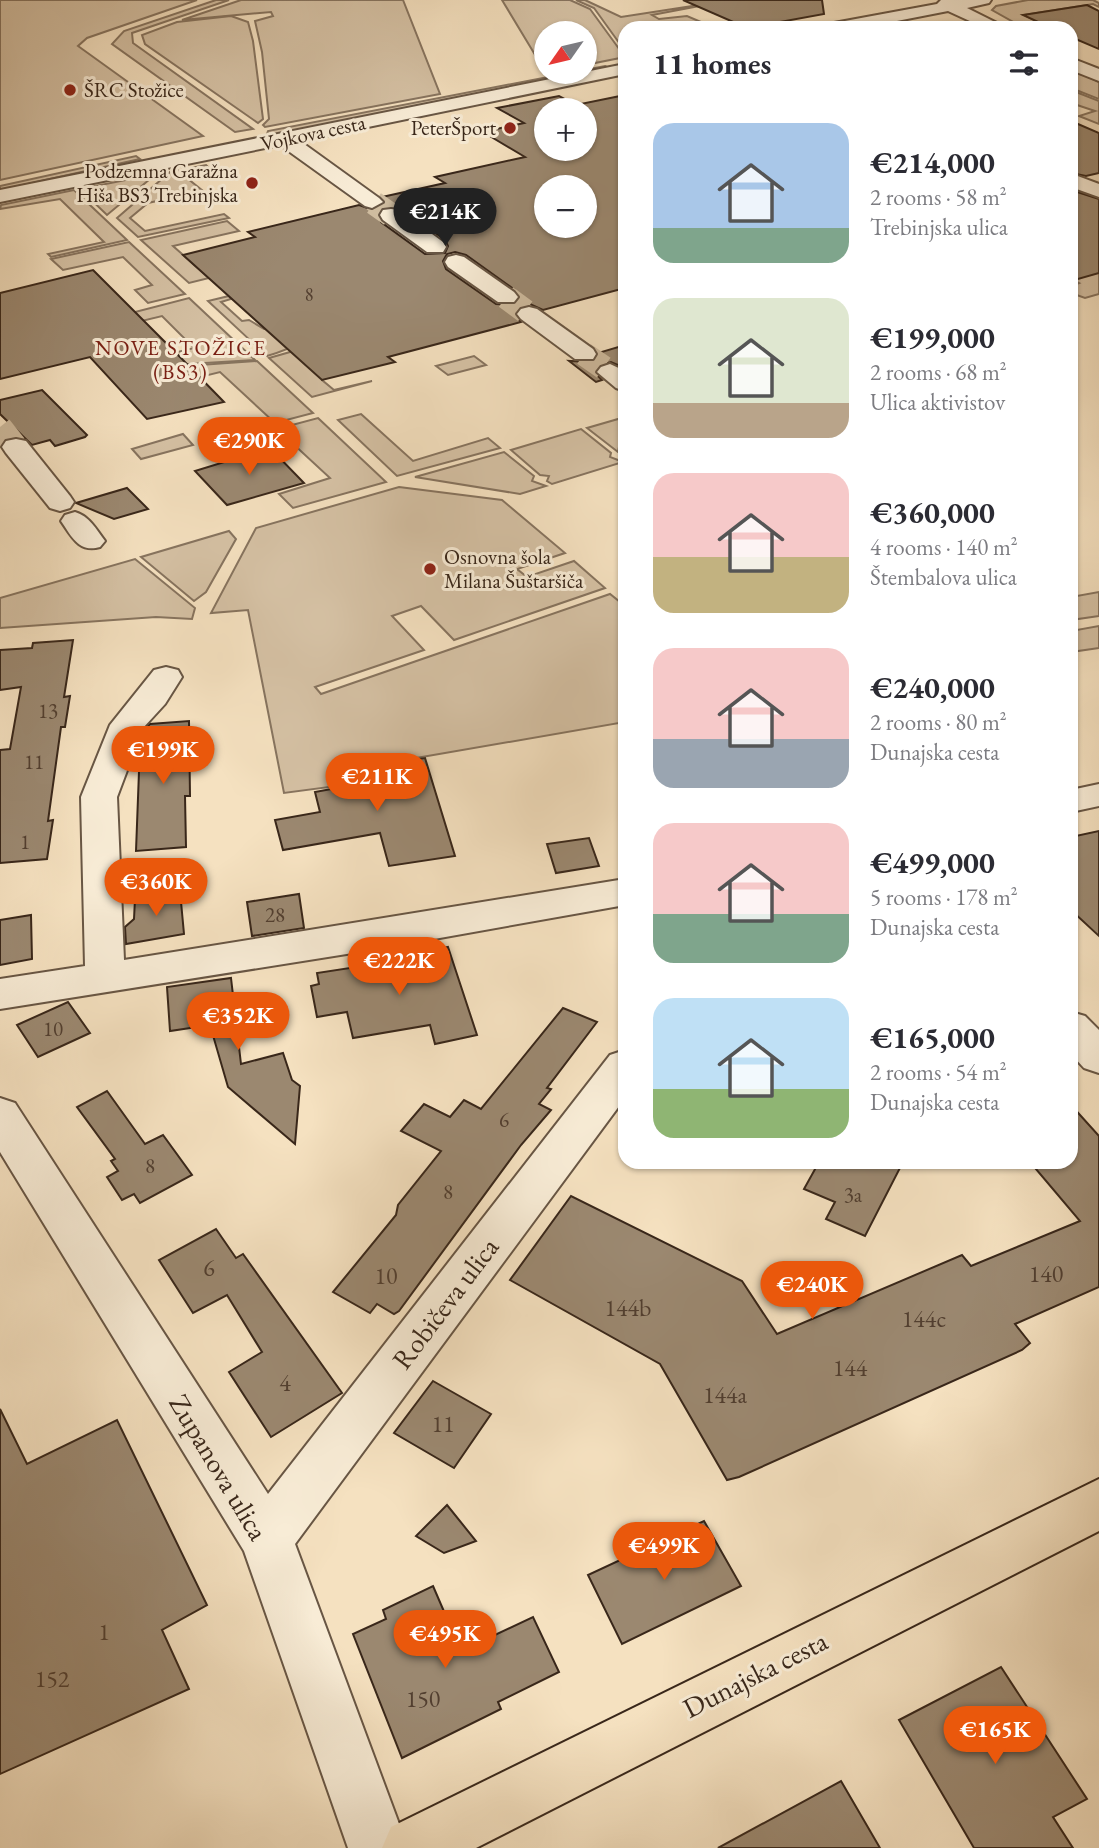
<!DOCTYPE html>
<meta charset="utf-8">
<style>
body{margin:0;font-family:"EB Garamond",serif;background:#f7f7f7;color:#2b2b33;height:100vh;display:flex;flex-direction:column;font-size:26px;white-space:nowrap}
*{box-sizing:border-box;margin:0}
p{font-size:23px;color:#7c7c81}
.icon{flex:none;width:38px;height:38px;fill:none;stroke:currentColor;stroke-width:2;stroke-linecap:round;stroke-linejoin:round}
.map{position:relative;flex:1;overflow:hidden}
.details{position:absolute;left:618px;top:21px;width:460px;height:1148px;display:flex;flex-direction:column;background:#fff;border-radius:21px;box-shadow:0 2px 5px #0004}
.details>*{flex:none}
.needle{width:46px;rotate:236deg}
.controls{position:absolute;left:534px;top:21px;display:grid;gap:14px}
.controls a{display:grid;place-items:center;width:63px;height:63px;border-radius:50%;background:#fff;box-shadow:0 2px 5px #0004;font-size:35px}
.price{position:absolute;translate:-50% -60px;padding:0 16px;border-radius:24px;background:#ea580c;color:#fff;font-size:23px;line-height:46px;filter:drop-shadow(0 2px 4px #0008)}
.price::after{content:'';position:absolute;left:50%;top:42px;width:21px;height:16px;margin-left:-10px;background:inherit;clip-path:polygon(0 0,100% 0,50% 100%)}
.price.on{background:#222;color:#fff}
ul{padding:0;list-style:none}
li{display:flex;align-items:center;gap:21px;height:175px;padding:0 35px}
li span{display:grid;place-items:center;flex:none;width:196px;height:140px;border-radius:21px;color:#555}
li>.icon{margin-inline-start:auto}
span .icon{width:84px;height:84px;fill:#fffc;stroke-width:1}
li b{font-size:30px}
h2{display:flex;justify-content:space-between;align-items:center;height:84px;padding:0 35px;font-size:30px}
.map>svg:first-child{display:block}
.green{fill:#d5c1a4;stroke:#87745f;stroke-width:2}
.building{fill:#9b8870;stroke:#39271a;stroke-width:2;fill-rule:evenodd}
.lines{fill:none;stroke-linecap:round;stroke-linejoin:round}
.minor-tunnel-far1{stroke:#cfbc9f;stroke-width:18;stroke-dasharray:18 10;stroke-linecap:butt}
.minor-tunnel{stroke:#cfbc9f;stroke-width:24;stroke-dasharray:24 12;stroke-linecap:butt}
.minor-casing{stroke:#685644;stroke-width:4}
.major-casing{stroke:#39271a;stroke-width:4}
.minor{fill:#f8ecd6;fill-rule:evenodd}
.major{fill:#f5e1c0;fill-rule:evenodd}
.poi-dot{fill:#8f2418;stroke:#f8ecd6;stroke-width:2.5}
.labels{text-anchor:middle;stroke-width:6;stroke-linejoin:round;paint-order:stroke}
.far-number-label{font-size:18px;fill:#523f30}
.far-poi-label{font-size:21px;fill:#39271a;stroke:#f8ecd6;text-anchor:start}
.far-street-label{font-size:21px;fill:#39271a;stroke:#f8ecd6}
.far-neighbourhood-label{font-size:21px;letter-spacing:2px;fill:#7a1f14;stroke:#f8ecd6}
.number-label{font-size:21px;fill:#523f30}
.near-number-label{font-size:24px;fill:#523f30}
.near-street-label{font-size:28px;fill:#39271a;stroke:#f8ecd6}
</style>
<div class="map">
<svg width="1099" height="1848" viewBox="0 0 1099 1848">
<rect width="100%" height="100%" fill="#f5e1c0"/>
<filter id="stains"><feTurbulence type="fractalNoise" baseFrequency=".00286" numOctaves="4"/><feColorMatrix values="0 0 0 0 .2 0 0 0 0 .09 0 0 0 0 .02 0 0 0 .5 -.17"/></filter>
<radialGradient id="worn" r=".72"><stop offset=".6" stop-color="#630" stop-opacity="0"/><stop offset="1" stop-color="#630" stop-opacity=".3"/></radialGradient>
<!-- green -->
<g class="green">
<path d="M0 0H197L87 38 78 46 203 136 0 180Z"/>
<path d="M216 0H229L132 33 133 43 253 129 235 132 112 44 124 31Z"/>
<path d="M241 0H403L440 94 265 127 263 125 269 119 262 52 255 21 273 16 271 12 182 20Z"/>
<path d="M502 0H570L590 9 625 57 585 65 584 33H546V72H551L546 73Z"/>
<path d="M576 0H585L621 17 731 0 652 15 659 19 687 16 715 28H625V51L594 8Z"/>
<path d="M1028 0H1093L1099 3V7L1093 4 1024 15 1051 28H1024L992 10 996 6Z"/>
<path d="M231 16 248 22 253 41 263 119 258 123 145 44 142 35 177 22Z"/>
<path d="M605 66 609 68 266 137 268 131Z"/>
<path d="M1071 69 1099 82V99L1071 88Z"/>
<path d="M1071 90 1099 101V124L1079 116 1095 111 1071 103Z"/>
<path d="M136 156 140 159 0 190V186Z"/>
<path d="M206 165 209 168 182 174 203 191 148 203 130 218 145 231 224 214 229 218 138 237 117 218 170 172Z"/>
<path d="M156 174 107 215 80 189Z"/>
<path d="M74 190 127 240 51 257 48 254 104 242 60 199 0 209 1 205Z"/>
<path d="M227 221 239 231 173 246 208 277 225 274 189 283 141 240Z"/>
<path d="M129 242 185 294 148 303 135 290 152 285 123 257 63 270 51 259Z"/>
<path d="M1099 258V294L1085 298 1071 293V286L1079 283 1071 279Z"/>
<path d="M229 296 231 299 221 302 242 321 249 320 264 329 337 312C324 334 291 349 267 356L208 301Z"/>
<path d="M189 298 255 360 155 366 149 359 194 348 162 316 117 327 108 319Z"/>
<path d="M335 323 322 380 334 390 372 381 312 397 269 358 290 352Z"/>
<path d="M474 356 486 365 448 375 436 366Z"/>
<path d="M257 361 313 413 275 423 220 372 172 384 157 368Z"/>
<path d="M361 414 413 461 488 438 500 448 397 476 338 420Z"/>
<path d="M625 417 618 452 587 428Z"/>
<path d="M318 418 386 482 293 508 279 494 330 478 277 429Z"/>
<path d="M581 429 611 453 610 457 623 462 552 484 547 481 549 476 540 475 511 450Z"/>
<path d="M183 434 193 445 141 459 132 449Z"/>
<path d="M504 452 534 476 532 481 546 486 520 494 415 477Z"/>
<path d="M399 487 502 500 565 553 517 569 527 577 574 561 605 588 454 640 421 606 392 616 424 650 315 687 321 694 610 594 625 606V722L335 772 337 786 284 793 248 610 211 613 256 528Z"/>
<path d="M229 531 236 539 206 592 194 601 141 557Z"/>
<path d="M135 559 195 608 192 619 156 617 0 628V598Z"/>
<path d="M1099 592V616L1071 620V597Z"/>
<path d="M1099 626V648L1071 652V631Z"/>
</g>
<!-- building -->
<g class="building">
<path d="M683 0H822L824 14 747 28Z"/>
<path d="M1087 5 1099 11V49L1071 37V28H1051L1023 15Z"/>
<path d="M625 95V288L543 310 530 304 520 306 514 314 521 322 388 357 395 362 322 380 183 255 255 237 248 232 359 205 373 210 384 204 382 197 445 183 435 177 525 157 483 132 524 123 497 108 559 96 576 105ZM546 110H584V149H546ZM546 187H584V226H546ZM383 207 401 208 445 240 448 246 445 253 425 254 381 222 378 214ZM455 252 466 255 515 290 520 299 514 305 496 304 446 269 443 261 447 254Z"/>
<path d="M1071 121 1099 133V173L1086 176 1071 173Z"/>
<path d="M1071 190 1099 199V273L1071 281Z"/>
<path d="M93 270 182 359 224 402 147 419 90 357 0 379V293Z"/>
<path d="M625 345V368L611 362 600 365 594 372 602 380 596 382 569 361 593 362 598 353Z"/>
<path d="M42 390 87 435 85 437 55 446 50 440 32 445 0 414V400Z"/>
<path d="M270 448 304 483 227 505 195 471Z"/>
<path d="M127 488 148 509 114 519 76 503Z"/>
<path d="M73 640 64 697 70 696 65 727H61L48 821 53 820 47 859 0 863V750L10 749 21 687 0 690V650L32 648 33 643Z"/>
<path d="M189 721 190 796H185L186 847 136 851 140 745 145 729 150 724Z"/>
<path d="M425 758 455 856 389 866 380 833 283 850 275 820 320 812 315 792 337 788 333 772Z"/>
<path d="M1099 831V936L1071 910V837Z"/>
<path d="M589 838 599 866 556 873 547 844Z"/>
<path d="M180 891 184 934 126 944 125 927 134 919 135 899Z"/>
<path d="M299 894 304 928 252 936 247 902Z"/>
<path d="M31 915 32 959 0 965V920Z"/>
<path d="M448 947 477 1035 435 1044 430 1025 353 1038 347 1012 317 1017 311 986 319 984 317 973 409 959 407 955Z"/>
<path d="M231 978 241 1064 283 1053 292 1080 300 1086 295 1144 228 1087 210 1025 170 1031 167 987Z"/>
<path d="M68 1002 90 1033 38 1057 17 1025Z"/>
<path d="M563 1008 597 1022 547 1088 551 1089 539 1104 551 1110 521 1145 399 1311 394 1314 377 1304 370 1313 333 1292 396 1215 398 1205 441 1151 401 1131 424 1104 450 1117 464 1100 481 1109Z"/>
<path d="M107 1091 145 1144 163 1135 192 1175 140 1203 134 1194 122 1200 107 1177 118 1171 111 1161 115 1159 77 1107Z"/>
<path d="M1071 1105 1099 1136V1287L1015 1324 1030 1343 1022 1350 739 1477 727 1480 660 1364 510 1280 571 1196 742 1281 777 1334 962 1255 971 1266 1080 1221 1030 1162H1071Z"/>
<path d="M819 1162H903L865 1236 826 1219 835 1202 804 1189Z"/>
<path d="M216 1229 236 1258 243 1254 342 1393 271 1437 229 1372 262 1352 227 1295 193 1313 159 1260Z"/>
<path d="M433 1381 491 1414 454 1468 394 1433Z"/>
<path d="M0 1409 27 1464 117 1420 207 1605 162 1630 189 1689 0 1774Z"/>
<path d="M447 1505 476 1541 444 1553 416 1536Z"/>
<path d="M704 1521 741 1586 622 1644 588 1575Z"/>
<path d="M433 1586 461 1651 533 1617 559 1672 498 1702 501 1709 402 1758 353 1634 386 1619 383 1610Z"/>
<path d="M1001 1667 1087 1799 1053 1817 1073 1848H974L899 1720Z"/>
<path d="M841 1781 880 1848H718Z"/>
</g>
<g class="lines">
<!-- minor-tunnel-far1 -->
<path class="minor-tunnel-far1" d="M372 202 376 205"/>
<!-- minor-tunnel -->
<g class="minor-tunnel">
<path d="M374 203 391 215"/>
<path d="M506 297 529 314"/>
<path d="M584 354 610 372"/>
<path d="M0 427 16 447"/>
</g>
<defs>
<g id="minor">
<path d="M941 0H991L989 3 967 8 1007 28H985L948 11 861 28H826L834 23 937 4Z"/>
<path d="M1071 58 1099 69V81L1071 70Z"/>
<path d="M625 64V74L300 141 379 198 383 202 372 208 365 206 280 145 0 202V190Z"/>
<path d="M1075 175 1099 184V197L1071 187V176Z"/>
<path d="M391 209 399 210 443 242 446 247 443 252H427L383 220 380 215 383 210Z"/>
<path d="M456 255 464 257 514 292 518 297 514 302H498L448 267 445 262 448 257Z"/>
<path d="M529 307 537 309 593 349 596 354 593 359H575L521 319 517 314 521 309Z"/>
<path d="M610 364 625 371V391L616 388 597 372 601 367Z"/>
<path d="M16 439 26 441 70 496 74 502 70 508 60 511 50 508 6 453 2 447 6 441Z"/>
<path d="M75 512C89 516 96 529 105 541L100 547C79 553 72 537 61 521L65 515Z"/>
<path d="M166 667 178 670 182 677 165 704 143 728 117 797 124 960 625 879V905L378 949 0 1009V979L85 966 81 797 110 725 154 670Z"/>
<path d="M1099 784V806L1071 812V790Z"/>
<path d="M1071 1012 1085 1016 1099 1030V1073L1084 1068 1071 1054Z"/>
<path d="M625 1050V1098L295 1544 408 1848H348L244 1551 0 1152V1098L15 1103 268 1494 610 1055Z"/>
</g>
<path id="major" d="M1099 1479V1531L476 1848H382L391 1827Z"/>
</defs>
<!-- minor casing -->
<use href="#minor" class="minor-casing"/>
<!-- major casing -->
<use href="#major" class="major-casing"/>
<!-- minor -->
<use href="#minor" class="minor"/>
<!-- major -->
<use href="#major" class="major"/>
</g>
<!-- markers -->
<g class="poi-dot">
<circle cx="70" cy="90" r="7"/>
<circle cx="510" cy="128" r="7"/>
<circle cx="252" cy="183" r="7"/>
<circle cx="430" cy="569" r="7"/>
</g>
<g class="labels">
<!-- far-number labels -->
<g class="far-number-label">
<text x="309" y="301">8</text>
</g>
<!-- far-poi labels -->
<g class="far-poi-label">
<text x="84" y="97">ŠRC Stožice</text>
<text x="496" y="135" text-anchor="end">PeterŠport</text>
<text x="238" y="178" text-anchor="end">Podzemna Garažna<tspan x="238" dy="24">Hiša BS3 Trebinjska</tspan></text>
<text x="444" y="564">Osnovna šola<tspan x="444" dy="24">Milana Šuštaršiča</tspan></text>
</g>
<!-- far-street labels -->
<g class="far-street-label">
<text transform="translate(313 133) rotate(-12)" y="7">Vojkova cesta</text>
</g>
<!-- far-neighbourhood labels -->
<g class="far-neighbourhood-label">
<text x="181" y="355">NOVE STOŽICE<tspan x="181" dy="24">(BS3)</tspan></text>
</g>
<!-- number labels -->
<g class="number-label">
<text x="48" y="718">13</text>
<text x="34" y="769">11</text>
<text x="25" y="849">1</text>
<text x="275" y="922">28</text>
<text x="53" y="1036">10</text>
<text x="504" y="1127">6</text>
<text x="150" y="1173">8</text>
<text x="448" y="1199">8</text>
<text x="853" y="1202">3a</text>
</g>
<!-- near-number labels -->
<g class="near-number-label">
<text x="209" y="1276">6</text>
<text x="1046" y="1282">140</text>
<text x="386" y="1284">10</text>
<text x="628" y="1316">144b</text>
<text x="924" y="1327">144c</text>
<text x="850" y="1376">144</text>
<text x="285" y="1391">4</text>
<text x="725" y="1403">144a</text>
<text x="443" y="1432">11</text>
<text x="104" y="1640">1</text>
<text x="52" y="1687">152</text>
<text x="423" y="1707">150</text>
</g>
<!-- near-street labels -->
<g class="near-street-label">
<text transform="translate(445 1303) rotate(-53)" y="10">Robičeva ulica</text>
<text transform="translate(219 1467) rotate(59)" y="10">Zupanova ulica</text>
<text transform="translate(755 1674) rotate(-27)" y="10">Dunajska cesta</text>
</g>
</g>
<rect width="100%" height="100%" filter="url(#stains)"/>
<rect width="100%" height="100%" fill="url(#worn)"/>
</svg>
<div class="controls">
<a><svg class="needle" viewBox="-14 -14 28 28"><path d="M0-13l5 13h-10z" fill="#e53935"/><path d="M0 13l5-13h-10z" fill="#7c7c81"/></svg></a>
<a>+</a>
<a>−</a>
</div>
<b class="price on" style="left:445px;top:248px">€214K</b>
<b class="price" style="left:249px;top:477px">€290K</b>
<b class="price" style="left:163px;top:786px">€199K</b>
<b class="price" style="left:377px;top:813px">€211K</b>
<b class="price" style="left:156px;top:918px">€360K</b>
<b class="price" style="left:399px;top:997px">€222K</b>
<b class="price" style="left:238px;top:1052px">€352K</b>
<b class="price" style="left:812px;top:1321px">€240K</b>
<b class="price" style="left:664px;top:1582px">€499K</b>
<b class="price" style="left:445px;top:1670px">€495K</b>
<b class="price" style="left:995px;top:1766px">€165K</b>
<section class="details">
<h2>11 homes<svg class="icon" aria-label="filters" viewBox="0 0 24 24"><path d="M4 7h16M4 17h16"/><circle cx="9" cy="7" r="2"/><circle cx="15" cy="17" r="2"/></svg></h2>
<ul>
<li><span style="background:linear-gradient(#a9c7e8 75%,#7fa58c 0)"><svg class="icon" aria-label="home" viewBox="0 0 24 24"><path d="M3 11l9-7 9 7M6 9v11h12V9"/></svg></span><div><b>€214,000</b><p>2 rooms · 58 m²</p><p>Trebinjska ulica</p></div></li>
<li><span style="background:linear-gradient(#dfe7d0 75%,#b9a48a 0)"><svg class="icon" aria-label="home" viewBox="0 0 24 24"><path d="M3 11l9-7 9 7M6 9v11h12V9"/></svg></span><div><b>€199,000</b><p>2 rooms · 68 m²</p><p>Ulica aktivistov</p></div></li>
<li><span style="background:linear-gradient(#f6c9c9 60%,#c2b280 0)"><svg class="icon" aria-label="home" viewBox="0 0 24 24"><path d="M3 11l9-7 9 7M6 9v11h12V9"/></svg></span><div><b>€360,000</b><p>4 rooms · 140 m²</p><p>Štembalova ulica</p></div></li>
<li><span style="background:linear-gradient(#f6c9c9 65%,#9aa5b1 0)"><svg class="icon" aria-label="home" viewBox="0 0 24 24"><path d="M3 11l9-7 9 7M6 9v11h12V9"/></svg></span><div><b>€240,000</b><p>2 rooms · 80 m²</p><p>Dunajska cesta</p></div></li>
<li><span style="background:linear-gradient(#f6c9c9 65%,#7fa58c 0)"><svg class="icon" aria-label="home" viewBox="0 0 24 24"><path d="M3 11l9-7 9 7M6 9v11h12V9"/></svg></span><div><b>€499,000</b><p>5 rooms · 178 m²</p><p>Dunajska cesta</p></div></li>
<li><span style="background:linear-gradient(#bfe0f5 65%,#8fb573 0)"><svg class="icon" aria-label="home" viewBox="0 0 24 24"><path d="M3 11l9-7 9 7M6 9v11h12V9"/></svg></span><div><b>€165,000</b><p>2 rooms · 54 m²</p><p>Dunajska cesta</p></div></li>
</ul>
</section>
</div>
